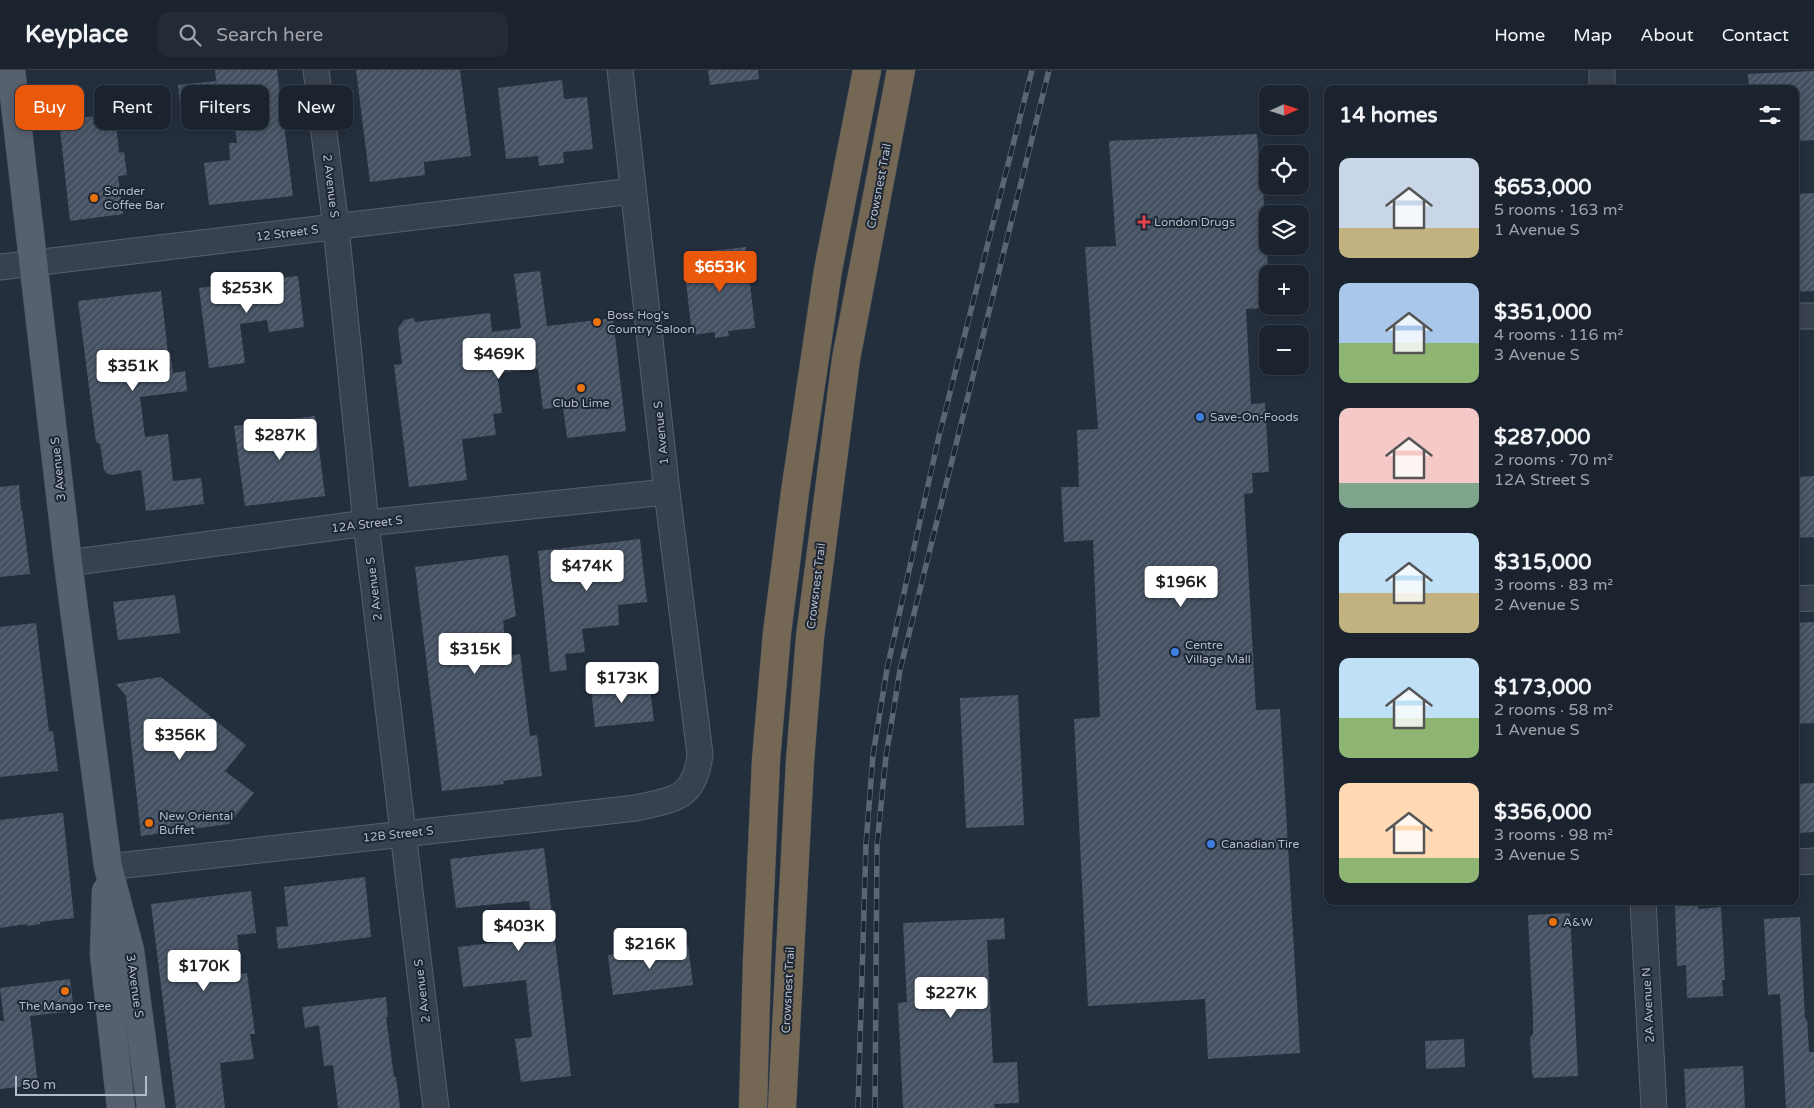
<!DOCTYPE html>
<meta charset="utf-8">
<style>
body{margin:0;font-family:"Varela Round",sans-serif;background:#242b36;color:#f1f3f6;height:100vh;display:flex;flex-direction:column;font-size:19px;white-space:nowrap}
*{box-sizing:border-box;margin:0}
p{font-size:16px;color:#a0a4aa}
.icon{flex:none;width:28px;height:28px;fill:none;stroke:currentColor;stroke-width:2;stroke-linecap:round;stroke-linejoin:round}
.map{position:relative;flex:1;overflow:hidden}
.panel{position:absolute;left:1324px;top:15px;width:475px;height:820px;display:flex;flex-direction:column;background:#1b232e;border-radius:10px;box-shadow:0 2px 8px #0003,0 0 0 1px #39404a}
.panel>*{flex:none}
.banner{position:absolute;left:15px;top:15px;width:475px;height:45px;display:flex;gap:10px}
.needle{width:32px;rotate:87deg}
.controls{position:absolute;left:1259px;top:15px;display:grid;gap:10px}
.controls a{display:grid;place-items:center;width:50px;height:50px;border-radius:10px;background:#1b232e;box-shadow:0 2px 8px #0003,0 0 0 1px #39404a;font-size:25px}
.scale{position:absolute;left:15px;bottom:12px;width:132px;box-sizing:border-box;padding-left:5px;border:2px solid #b4bcc9;border-top:0;font-size:14px;line-height:18px;white-space:nowrap;color:#b4bcc9;-webkit-text-stroke:4px #1d2633;paint-order:stroke}
.price{position:absolute;translate:-50% -42px;padding:0 11px;border-radius:5px;background:#fff;color:#222;font-size:16px;line-height:32px;filter:drop-shadow(0 1px 2px #0008)}
.price::after{content:'';position:absolute;left:50%;top:30px;width:15px;height:11px;margin-left:-8px;background:inherit;clip-path:polygon(0 0,100% 0,50% 100%)}
.price.selected{background:#ea580c;color:#fff}
ul{padding:0;list-style:none}
li{display:flex;align-items:center;gap:15px;height:125px;padding:0 15px}
li span{display:grid;place-items:center;flex:none;width:140px;height:100px;border-radius:10px;color:#555}
li>.icon{margin-inline-start:auto}
span .icon{width:60px;height:60px;fill:#fffc;stroke-width:1}
li b{font-size:21px}
h2{display:flex;justify-content:space-between;align-items:center;height:60px;padding:0 15px;font-size:21px}
.pill{padding:0 18px;border-radius:10px;background:#1b232e;box-shadow:0 2px 8px #0003,0 0 0 1px #39404a;font-size:18px;line-height:45px}
.pill.selected{background:#ea580c;color:#fff}
header{display:flex;align-items:center;gap:30px;box-sizing:border-box;height:70px;padding:0 25px;background:#1b232e;border-bottom:1px solid #39404a}
header strong{font-size:24px}
nav{display:flex;gap:28px;margin-inline-start:auto;font-size:18px}
.search{width:350px;height:45px;background:#242b36;display:flex;align-items:center;gap:12px;box-sizing:border-box;padding:0 18px;border-radius:10px;color:#a0a4aa;font-size:19px}
.map>svg:first-child{display:block}
.building{fill:url(#building-hatch)}
.lines{fill:none;stroke-linecap:round;stroke-linejoin:round}
.minor-casing{stroke:#565f6c;stroke-width:27}
.major-casing{stroke:#414a57;stroke-width:29}
.highway-casing{stroke:#434c59;stroke-width:29}
.minor{stroke:#38414e;stroke-width:25}
.major{stroke:#56606e;stroke-width:28}
.highway{stroke:#746855;stroke-width:28}
.rail-casing{stroke:#5a6575;stroke-width:5.5}
.rail{stroke:#1d2633;stroke-width:4;stroke-dasharray:11;stroke-linecap:butt}
.food-dot{fill:#e8710a;stroke:#1d2633;stroke-width:2}
.health-dot{fill:#e0444e;stroke:#1d2633;stroke-width:2}
.shop-dot{fill:#3f7fe0;stroke:#1d2633;stroke-width:2}
.labels{text-anchor:middle;stroke-width:4;stroke-linejoin:round;paint-order:stroke}
.street-label{font-size:12px;fill:#b4bcc9;stroke:#1d2633}
.poi-label{font-size:12px;fill:#b4bcc9;stroke:#1d2633;text-anchor:start}
</style>
<header>
<strong>Keyplace</strong>
<div class="search"><svg class="icon" aria-label="search" viewBox="0 0 24 24"><circle cx="10" cy="10" r="6"/><path d="M15 15l6 6"/></svg>Search here</div>
<nav><a>Home</a><a>Map</a><a>About</a><a>Contact</a></nav>
</header>
<div class="map">
<svg width="1814" height="1038" viewBox="0 0 1814 1038">
<defs>
<pattern id="building-hatch" width="6" height="6" patternUnits="userSpaceOnUse" patternTransform="scale(1.25)"><rect width="6" height="6" fill="#455162"/><path d="M-1 1l2-2M0 6l6-6M5 7l2-2" fill="none" stroke="#5d6877"/></pattern>
</defs>
<rect width="100%" height="100%" fill="#242f3e"/>
<!-- building -->
<g class="building">
<path d="M215 0H277L293 126 209 135 204 93 230 90 229 73H237L233 44 197 48V42L181 44 178 15 216 11Z"/>
<path d="M356 0H460L471 86 424 92 425 105 370 112Z"/>
<path d="M708 0H758L759 9 710 15Z"/>
<path d="M1814 1V70L1795 71V19H1749L1748 4Z"/>
<path d="M562 10 564 29 587 27 593 79 563 82 564 93 539 96 538 86 506 89 498 18Z"/>
<path d="M115 44 119 83 124 82 127 105 118 106 123 144 70 151 59 50Z"/>
<path d="M1257 64 1260 105H1262L1268 197H1265L1267 238 1246 239 1251 334 1265 333 1269 402 1252 403 1253 423 1244 424 1256 640 1280 639 1300 983 1208 989 1205 929 1088 936 1074 649 1100 647 1093 470 1064 472 1061 417H1079L1077 360 1098 359 1085 177 1116 176 1109 71Z"/>
<path d="M1814 123V221L1795 222V124Z"/>
<path d="M746 177 755 258 728 261 729 266 715 268V262L692 265 685 203 690 202 688 188 703 186 702 182Z"/>
<path d="M540 201 547 256 613 248 626 361 567 368 563 337 543 339 538 299 497 303 502 343 493 344 496 365 462 369 467 410 409 417 394 295 402 294 398 258 404 250 414 248 415 252 490 243 492 262 521 258 514 204Z"/>
<path d="M298 206 304 257 269 262 267 250 240 254 245 293 209 298 199 218Z"/>
<path d="M161 221 168 283 170 282 173 303 185 301 187 321 140 327 145 367 168 364 173 411 201 408 204 434 146 441 141 400 112 405 108 404 104 400 100 374 96 372 78 231Z"/>
<path d="M315 346 325 426 245 436 234 356Z"/>
<path d="M1814 406V467L1795 468V407Z"/>
<path d="M19 415 21 440H22L30 504 0 507V417Z"/>
<path d="M640 469 647 532 618 535 619 555 582 559 585 582 565 584 567 600 550 602 538 481Z"/>
<path d="M508 485 516 546 503 551 507 586 520 584 530 666 537 665 542 706 503 711 504 714 442 721 415 497Z"/>
<path d="M175 525 180 563 118 570 113 532Z"/>
<path d="M1814 552V653L1795 654V553Z"/>
<path d="M36 553 49 662 53 661 58 701 0 707V557Z"/>
<path d="M161 607 246 675 225 701 254 723 229 754 141 766 126 626 116 614Z"/>
<path d="M649 610 654 651 595 657 591 617Z"/>
<path d="M1018 625 1024 755 966 758 960 628Z"/>
<path d="M1814 713V762L1798 763 1795 714Z"/>
<path d="M59 743H63L74 848 40 852V854L27 856V854L0 858V750Z"/>
<path d="M544 778 571 1006 521 1012 515 969 532 967 526 910 463 917 458 877 534 868 529 831 456 838 450 789Z"/>
<path d="M365 807 371 867 278 879 276 857 288 856 284 817Z"/>
<path d="M251 821 256 863 237 865 241 904 247 903 255 964H250L254 989 220 993 225 1038H176L151 834Z"/>
<path d="M1698 835V839L1721 837 1725 910H1722L1723 926 1687 928 1686 895 1677 896 1675 836Z"/>
<path d="M1570 843 1578 1006 1534 1008 1532 1003 1530 968 1533 964V947L1528 845Z"/>
<path d="M1800 847 1805 949H1807L1809 982H1814V1038H1786L1780 924 1768 925 1764 849Z"/>
<path d="M1004 848 1005 869 987 870 993 993 1017 992 1019 1033 994 1034 995 1038H903L898 933 907 932 903 853Z"/>
<path d="M688 875 693 915 613 925 608 885Z"/>
<path d="M70 909 74 941 30 946 38 1015 0 1019V951H4L0 918Z"/>
<path d="M386 927 388 947H386L394 1007H396L400 1038H338L333 995 324 996 319 955 305 958 302 937Z"/>
<path d="M1464 969 1465 997 1426 999 1425 971Z"/>
<path d="M1743 996 1745 1038H1686L1684 999Z"/>
</g>
<g class="lines">
<defs>
<g id="minor">
<path d="M316 0 336 157 366 453 436 1038"/>
<path d="M1602 0V19"/>
<path d="M0 197 633 121"/>
<path d="M1795 246H1814"/>
<path d="M68 493 366 453 667 422"/>
<path d="M1795 529 1814 528"/>
<path d="M1795 792 1814 791"/>
<path d="M108 797 636 738C675 729 695 729 700 684L667 422 620 0"/>
<path d="M1643 831 1654 1038"/>
</g>
<g id="major">
<path d="M11 0 68 493 108 797 130 880 151 1038"/>
<path d="M106 821 104 885 121 1038"/>
</g>
<g id="highway">
<path d="M753 1038 757 891 766 690 777 563 795 422 828 200 867 0"/>
<path d="M782 1038 800 691 810 567 846 289 901 0"/>
</g>
</defs>
<!-- minor casing -->
<use href="#minor" class="minor-casing"/>
<!-- major casing -->
<use href="#major" class="major-casing"/>
<!-- highway casing -->
<use href="#highway" class="highway-casing"/>
<!-- minor -->
<use href="#minor" class="minor"/>
<!-- major -->
<use href="#major" class="major"/>
<!-- highway -->
<use href="#highway" class="highway"/>
<defs>
<g id="rail">
<path d="M858 1038 866 774 873 685 887 599 939 366 1032 0"/>
<path d="M875 1038 877 775 886 686 900 600 1049 0"/>
</g>
</defs>
<!-- rail casing -->
<use href="#rail" class="rail-casing"/>
<!-- rail -->
<use href="#rail" class="rail"/>
</g>
<!-- markers -->
<g class="food-dot">
<circle cx="94" cy="128" r="5"/>
<circle cx="597" cy="252" r="5"/>
<circle cx="581" cy="318" r="5"/>
<circle cx="149" cy="753" r="5"/>
<circle cx="1553" cy="852" r="5"/>
<circle cx="65" cy="921" r="5"/>
</g>
<path class="health-dot" d="M1141.5 144.5h5v5h5v5h-5v5h-5v-5h-5v-5h5z"/>
<g class="shop-dot">
<circle cx="1200" cy="347" r="5"/>
<circle cx="1175" cy="582" r="5"/>
<circle cx="1211" cy="774" r="5"/>
</g>
<g class="labels">
<!-- street labels -->
<g class="street-label">
<text transform="translate(331 116) rotate(83)" y="4">2 Avenue S</text>
<text transform="translate(879 116) rotate(-79)" y="4">Crowsnest Trail</text>
<text transform="translate(287 163) rotate(-7)" y="4">12 Street S</text>
<text transform="translate(661 363) rotate(-96)" y="4">1 Avenue S</text>
<text transform="translate(58 399) rotate(-96)" y="4">3 Avenue S</text>
<text transform="translate(367 454) rotate(-7)" y="4">12A Street S</text>
<text transform="translate(816 516) rotate(-83)" y="4">Crowsnest Trail</text>
<text transform="translate(374 519) rotate(-97)" y="4">2 Avenue S</text>
<text transform="translate(398 764) rotate(-6)" y="4">12B Street S</text>
<text transform="translate(135 916) rotate(82)" y="4">3 Avenue S</text>
<text transform="translate(788 920) rotate(-87)" y="4">Crowsnest Trail</text>
<text transform="translate(422 921) rotate(-97)" y="4">2 Avenue S</text>
<text transform="translate(1648 935) rotate(-93)" y="4">2A Avenue N</text>
</g>
<!-- poi labels -->
<g class="poi-label">
<text x="104" y="125">Sonder<tspan x="104" dy="14">Coffee Bar</tspan></text>
<text x="1154" y="156">London Drugs</text>
<text x="607" y="249">Boss Hog's<tspan x="607" dy="14">Country Saloon</tspan></text>
<text x="581" y="337" text-anchor="middle">Club Lime</text>
<text x="1210" y="351">Save-On-Foods</text>
<text x="1185" y="579">Centre<tspan x="1185" dy="14">Village Mall</tspan></text>
<text x="159" y="750">New Oriental<tspan x="159" dy="14">Buffet</tspan></text>
<text x="1221" y="778">Canadian Tire</text>
<text x="1563" y="856">A&amp;W</text>
<text x="65" y="940" text-anchor="middle">The Mango Tree</text>
</g>
</g>
</svg>
<div class="controls">
<a><svg class="needle" viewBox="-14 -14 28 28"><path d="M0-13l5 13h-10z" fill="#e53935"/><path d="M0 13l5-13h-10z" fill="#a0a4aa"/></svg></a>
<a><svg class="icon" aria-label="locate" viewBox="0 0 24 24"><circle cx="12" cy="12" r="6"/><path d="M12 2v4M12 18v4M2 12h4M18 12h4"/></svg></a>
<a><svg class="icon" aria-label="layers" viewBox="0 0 24 24"><path d="M12 4l9 5-9 5-9-5zM3 14l9 5 9-5"/></svg></a>
<a>+</a>
<a>−</a>
</div>
<div class="scale">50 m</div>
<b class="price selected" style="left:720px;top:223px">$653K</b>
<b class="price" style="left:247px;top:244px">$253K</b>
<b class="price" style="left:499px;top:310px">$469K</b>
<b class="price" style="left:133px;top:322px">$351K</b>
<b class="price" style="left:280px;top:391px">$287K</b>
<b class="price" style="left:587px;top:522px">$474K</b>
<b class="price" style="left:1181px;top:538px">$196K</b>
<b class="price" style="left:475px;top:605px">$315K</b>
<b class="price" style="left:622px;top:634px">$173K</b>
<b class="price" style="left:180px;top:691px">$356K</b>
<b class="price" style="left:519px;top:882px">$403K</b>
<b class="price" style="left:650px;top:900px">$216K</b>
<b class="price" style="left:204px;top:922px">$170K</b>
<b class="price" style="left:951px;top:949px">$227K</b>
<div class="banner">
<a class="pill selected">Buy</a>
<a class="pill">Rent</a>
<a class="pill">Filters</a>
<a class="pill">New</a>
</div>
<section class="panel">
<h2>14 homes<svg class="icon" aria-label="filters" viewBox="0 0 24 24"><path d="M4 7h16M4 17h16"/><circle cx="9" cy="7" r="2"/><circle cx="15" cy="17" r="2"/></svg></h2>
<ul>
<li><span style="background:linear-gradient(#c9d6e8 70%,#c2b280 0)"><svg class="icon" aria-label="home" viewBox="0 0 24 24"><path d="M3 11l9-7 9 7M6 9v11h12V9"/></svg></span><div><b>$653,000</b><p>5 rooms · 163 m²</p><p>1 Avenue S</p></div></li>
<li><span style="background:linear-gradient(#a9c7e8 60%,#8fb573 0)"><svg class="icon" aria-label="home" viewBox="0 0 24 24"><path d="M3 11l9-7 9 7M6 9v11h12V9"/></svg></span><div><b>$351,000</b><p>4 rooms · 116 m²</p><p>3 Avenue S</p></div></li>
<li><span style="background:linear-gradient(#f6c9c9 75%,#7fa58c 0)"><svg class="icon" aria-label="home" viewBox="0 0 24 24"><path d="M3 11l9-7 9 7M6 9v11h12V9"/></svg></span><div><b>$287,000</b><p>2 rooms · 70 m²</p><p>12A Street S</p></div></li>
<li><span style="background:linear-gradient(#bfe0f5 60%,#c2b280 0)"><svg class="icon" aria-label="home" viewBox="0 0 24 24"><path d="M3 11l9-7 9 7M6 9v11h12V9"/></svg></span><div><b>$315,000</b><p>3 rooms · 83 m²</p><p>2 Avenue S</p></div></li>
<li><span style="background:linear-gradient(#bfe0f5 60%,#8fb573 0)"><svg class="icon" aria-label="home" viewBox="0 0 24 24"><path d="M3 11l9-7 9 7M6 9v11h12V9"/></svg></span><div><b>$173,000</b><p>2 rooms · 58 m²</p><p>1 Avenue S</p></div></li>
<li><span style="background:linear-gradient(#ffd9b3 75%,#8fb573 0)"><svg class="icon" aria-label="home" viewBox="0 0 24 24"><path d="M3 11l9-7 9 7M6 9v11h12V9"/></svg></span><div><b>$356,000</b><p>3 rooms · 98 m²</p><p>3 Avenue S</p></div></li>
</ul>
</section>
</div>
